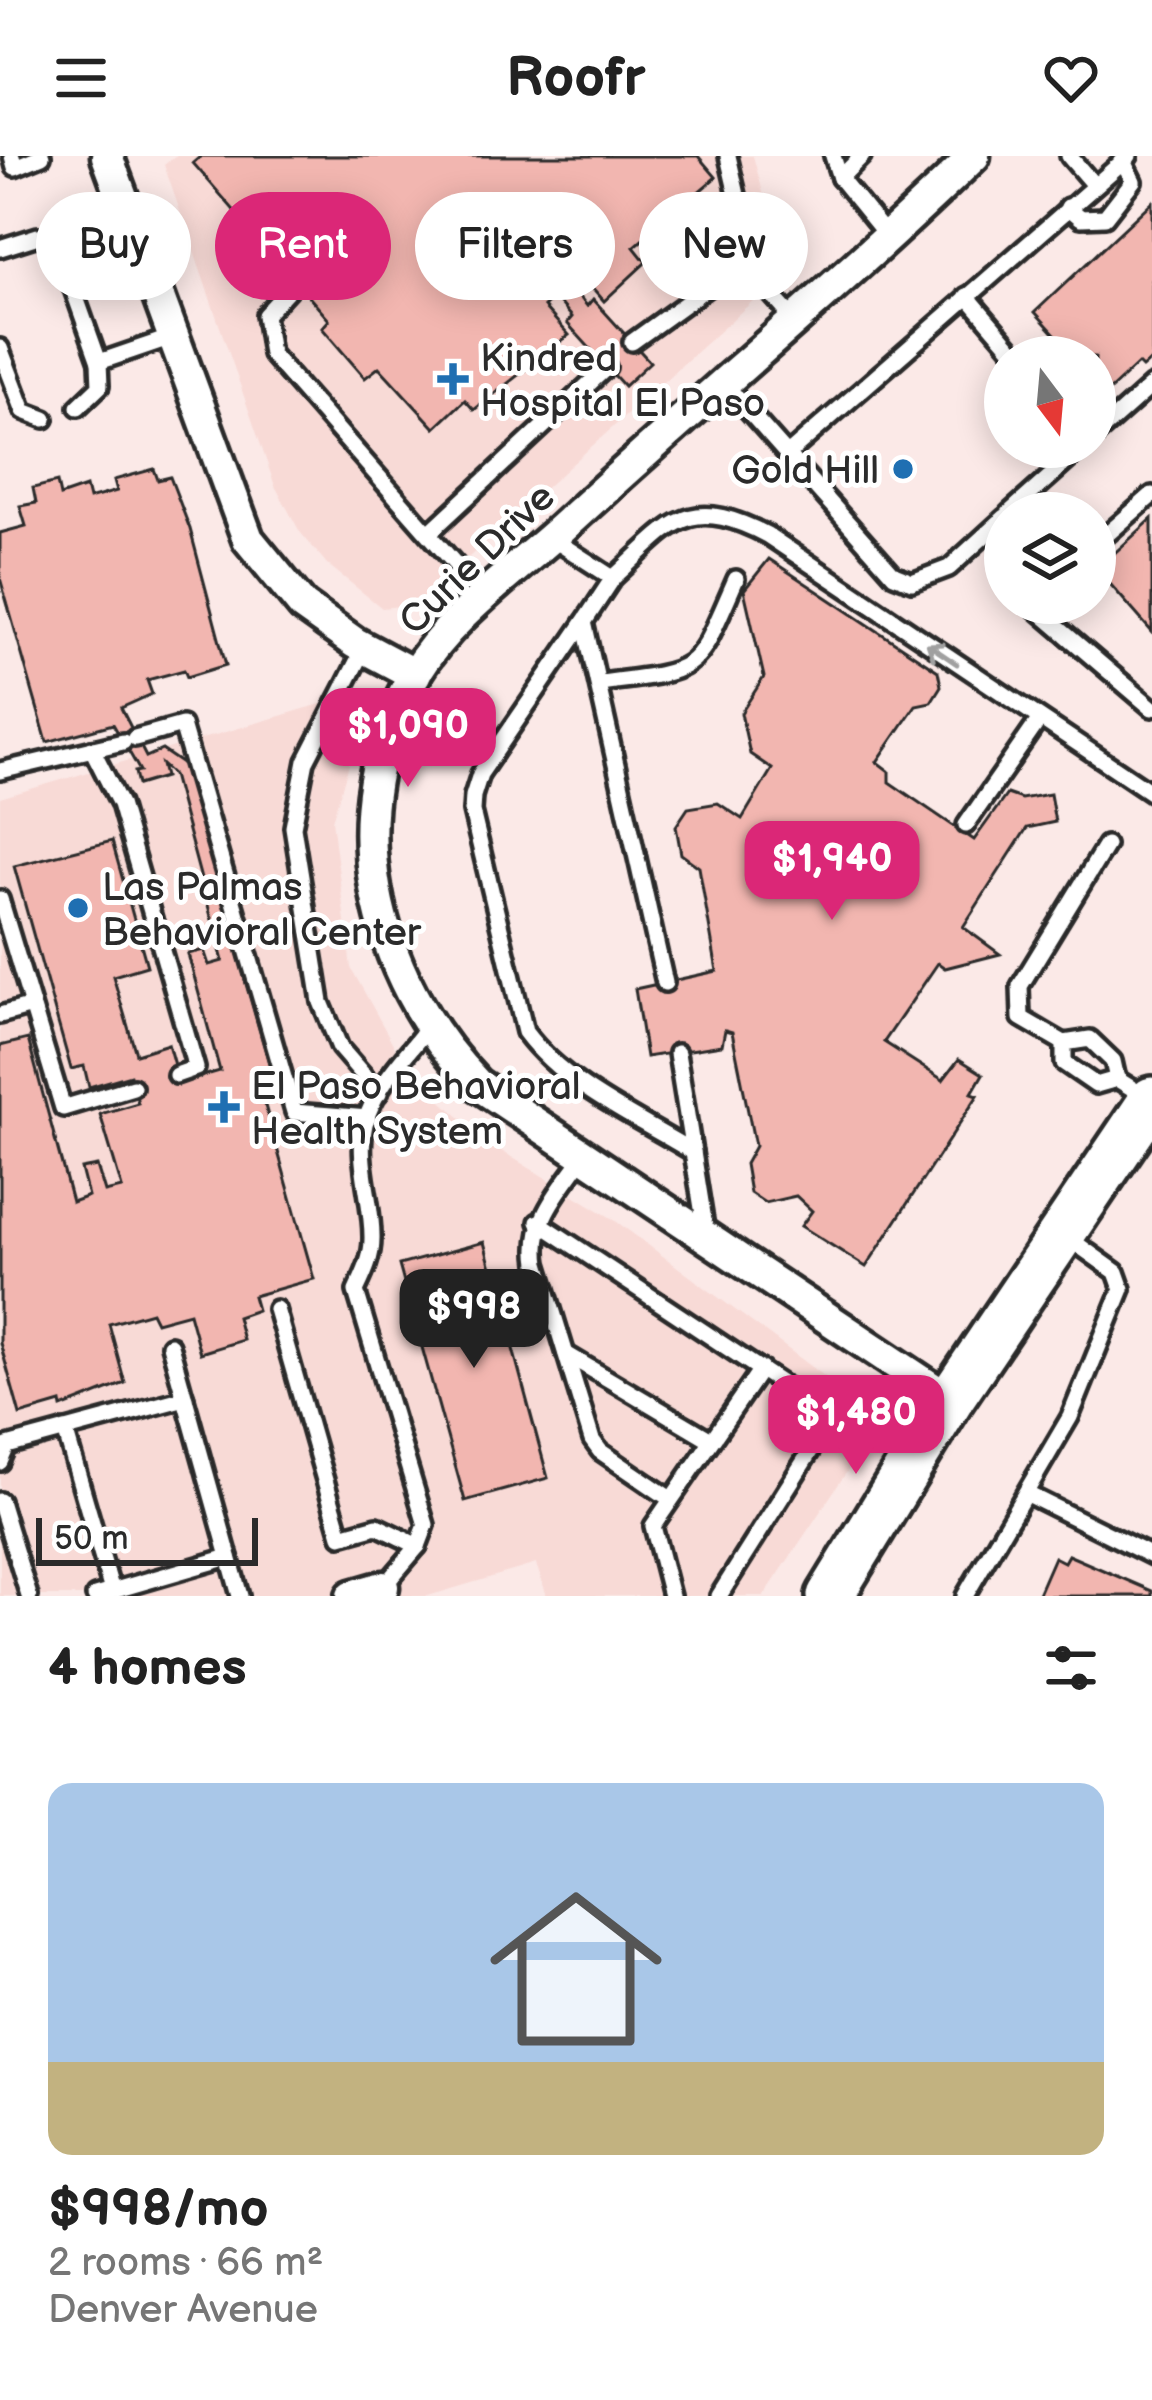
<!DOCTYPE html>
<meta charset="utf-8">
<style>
body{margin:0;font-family:"Balsamiq Sans",sans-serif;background:#f6f6f6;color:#222;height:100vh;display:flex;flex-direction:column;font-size:45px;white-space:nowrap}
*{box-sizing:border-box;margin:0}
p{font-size:39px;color:#767676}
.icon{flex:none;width:66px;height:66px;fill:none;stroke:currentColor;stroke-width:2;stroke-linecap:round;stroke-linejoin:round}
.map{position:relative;height:1440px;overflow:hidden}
.drawer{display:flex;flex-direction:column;background:#fff;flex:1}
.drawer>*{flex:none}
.top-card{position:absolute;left:36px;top:36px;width:1080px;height:108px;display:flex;gap:24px}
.needle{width:78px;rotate:164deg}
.controls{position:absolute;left:984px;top:180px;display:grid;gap:24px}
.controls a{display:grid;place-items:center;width:132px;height:132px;border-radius:50%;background:#fff;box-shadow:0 6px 30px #0003;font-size:60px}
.scale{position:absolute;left:36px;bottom:30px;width:222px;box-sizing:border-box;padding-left:12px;border:6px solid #2b2b2b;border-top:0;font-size:33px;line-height:42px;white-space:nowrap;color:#2b2b2b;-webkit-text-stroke:9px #fff;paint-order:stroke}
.price{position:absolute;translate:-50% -102px;padding:0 27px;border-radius:24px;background:#db2777;color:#fff;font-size:39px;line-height:78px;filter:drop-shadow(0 3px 6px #0008)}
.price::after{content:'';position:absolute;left:50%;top:72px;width:36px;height:27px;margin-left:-18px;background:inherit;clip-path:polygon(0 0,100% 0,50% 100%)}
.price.selected{background:#222;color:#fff}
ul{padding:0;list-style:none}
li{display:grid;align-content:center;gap:24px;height:636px;padding:0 48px}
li+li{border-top:3px solid #e0e0e0}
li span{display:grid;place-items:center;height:372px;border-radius:24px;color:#555}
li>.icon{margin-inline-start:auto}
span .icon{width:216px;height:216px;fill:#fffc;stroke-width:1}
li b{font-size:51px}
h2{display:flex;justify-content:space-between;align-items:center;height:144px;padding:0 48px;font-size:51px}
.chip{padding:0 42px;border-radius:54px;background:#fff;box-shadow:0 6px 30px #0003;font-size:42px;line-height:108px}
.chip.selected{background:#db2777;color:#fff}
header{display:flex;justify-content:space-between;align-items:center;height:156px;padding:0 48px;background:#fff;font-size:54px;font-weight:700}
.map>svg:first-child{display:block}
.built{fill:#f8dad6}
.building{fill:#f2b6b0;stroke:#2b2b2b;stroke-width:3}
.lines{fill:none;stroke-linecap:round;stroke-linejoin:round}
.service-casing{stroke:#2b2b2b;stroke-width:24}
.minor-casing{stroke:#2b2b2b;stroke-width:39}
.secondary-casing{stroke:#2b2b2b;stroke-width:54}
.service{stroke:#fff;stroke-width:15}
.minor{stroke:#fff;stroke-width:30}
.secondary{stroke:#fff;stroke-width:45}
.oneway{stroke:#a0a0a0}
.poi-dot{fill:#1f6fb2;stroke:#fff;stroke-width:4.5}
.labels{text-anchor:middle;stroke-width:10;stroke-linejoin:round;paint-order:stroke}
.poi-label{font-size:39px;fill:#2b2b2b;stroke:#fff;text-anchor:start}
.street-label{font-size:39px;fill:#2b2b2b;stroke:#fff}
</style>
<header><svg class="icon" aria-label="menu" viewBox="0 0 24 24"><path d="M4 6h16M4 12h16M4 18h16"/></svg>Roofr<svg class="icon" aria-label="heart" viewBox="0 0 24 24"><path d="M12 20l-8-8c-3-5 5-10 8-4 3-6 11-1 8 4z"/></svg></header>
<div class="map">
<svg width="1152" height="1440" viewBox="0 0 1152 1440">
<rect width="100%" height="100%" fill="#fbe9e7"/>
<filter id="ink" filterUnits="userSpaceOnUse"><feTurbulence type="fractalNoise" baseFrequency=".00833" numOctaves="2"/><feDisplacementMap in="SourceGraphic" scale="24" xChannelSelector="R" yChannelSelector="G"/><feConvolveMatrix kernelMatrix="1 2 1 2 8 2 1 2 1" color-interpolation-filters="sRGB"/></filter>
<g filter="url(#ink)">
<!-- built -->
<g class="built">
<path d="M175 0H753L785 116 417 448 382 452 327 408 300 376 275 330 164 9Z"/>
<path d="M372 533 332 664 351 812 408 915 490 988 613 1063 882 1263 764 1440H547L536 1408 428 1440H0V642Z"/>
</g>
<!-- building -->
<g class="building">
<path d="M201 0H698L716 21 634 91 646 106 604 145 581 119 570 129 587 150 593 143 650 206 624 230 567 167 572 161 555 141 544 151 569 179 474 254 465 244 435 272 379 211 365 222 322 172 329 164 193 7Z"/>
<path d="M1152 46V203L1142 212 1138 208 1108 236 1095 222V201H1076L1035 156Z"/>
<path d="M154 313 158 324 170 321 190 373 226 509 187 521 184 514 147 524 152 538 121 552 146 601 162 594 184 609 277 935 262 939 314 1123 253 1140 257 1154 237 1161 243 1184 200 1197 189 1157 156 1166 151 1156 109 1168 125 1227 62 1252 61 1247 20 1259 0 1187V890L28 883 72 1046 88 1040 81 1013 97 1010 105 1036 122 1032 100 958 138 947 130 919 89 931 84 910 71 913 14 710 112 685 147 810 113 820 136 898 168 888 179 927 220 915 188 798 204 794 209 809 223 805 173 619 162 609 165 621 138 629 135 616 140 615 113 568 47 586 0 422V377L26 370 20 350 36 347 33 332 57 326 60 340 86 331 89 343 117 335 114 324Z"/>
<path d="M1152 363V476L1097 413Z"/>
<path d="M769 403 938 515 941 530 931 546 916 549 877 606 889 615V626L974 684 1007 638 1021 643 1050 638 1055 666 1027 672 963 771 1000 798 945 812 938 807 884 886 943 924 959 903 983 918 972 937 978 939 866 1111 801 1070 812 1055 796 1040 765 1047 750 1037 745 1008 755 990 732 876 725 874 722 889 646 901 635 833 717 815 699 711 681 698 676 670 688 652 718 647 742 663 772 613 750 598 741 557 764 521 744 434Z"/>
<path d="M484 1086 548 1322 465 1345 399 1109Z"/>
<path d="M1068 1399 1152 1435V1440H1037L1054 1401 1064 1406Z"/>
</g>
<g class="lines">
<defs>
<g id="service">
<path d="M12 0 15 11 42 0"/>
<path d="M728 0 756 121"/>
<path d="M833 0 840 22 888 81"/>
<path d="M1069 0 1093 28"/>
<path d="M840 22 862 0"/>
<path d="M1068 51 1081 62 1105 61 1133 25 1123 5"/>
<path d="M0 92 38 80 58 91 99 206"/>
<path d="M288 134 265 159 271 198 485 442"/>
<path d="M967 140 1019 201"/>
<path d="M632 186 729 116 756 121 796 166"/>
<path d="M0 192 24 255 45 263"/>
<path d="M723 226 894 419 912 426 949 412 1005 361"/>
<path d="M78 251 100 230 99 206 172 181"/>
<path d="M1095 280 1152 229"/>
<path d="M788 298 1129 0"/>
<path d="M1009 357 1083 291"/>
<path d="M429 377 607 211"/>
<path d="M551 382 613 422 584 466 665 827"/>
<path d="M1095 389 1152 339"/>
<path d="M613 422C673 368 685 337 767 379L1152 637"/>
<path d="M1029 447 1152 552"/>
<path d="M584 466 480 618 473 640 472 655 525 876C565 930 636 961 693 996"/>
<path d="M364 492 306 605 293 671 321 846 340 892 379 937"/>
<path d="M600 527C704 514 694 518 736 423"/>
<path d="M135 582 182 569 294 956 368 962"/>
<path d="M92 593 120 648 196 912 176 919"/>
<path d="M0 615 123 586"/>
<path d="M966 669 1039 564"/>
<path d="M0 743 63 952 133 931"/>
<path d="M0 859 32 850"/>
<path d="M1064 887 1021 862 1020 830 1106 689"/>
<path d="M677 897 706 1077"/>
<path d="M1117 923 1096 929 1064 907V887L1090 883 1113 905 1117 923 1149 943"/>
<path d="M583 1001C559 1036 531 1063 538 1107L592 1284 600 1295 669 1342"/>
<path d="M538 1066 832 1261 719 1440"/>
<path d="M276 1153 341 1380 377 1370 418 1390"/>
<path d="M170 1189 240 1440"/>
<path d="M566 1198 711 1284"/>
<path d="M65 1274 112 1435"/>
<path d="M0 1306 7 1290 185 1242"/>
<path d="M1027 1338 1152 1400"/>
<path d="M0 1345 29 1440"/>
<path d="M383 1431 418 1390 426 1369 356 1135C364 1118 372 1102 372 1083 373 1036 349 994 373 946 386 919 410 895 428 871"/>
<path d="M95 1440 229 1401"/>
<path d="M671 1440 653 1370 761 1213"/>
<path d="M965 1440 1070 1261 1122 1133 1116 1116 1067 1081"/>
</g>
<g id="minor">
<path d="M107 0 248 383 303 450 355 487 415 519"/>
<path d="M950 1244 477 928C371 818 333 656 414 519 450 460 511 418 562 372 698 246 841 129 974 0"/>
<path d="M352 1440 383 1431"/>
</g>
<path id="secondary" d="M830 1440 950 1244 1152 944"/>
</defs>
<!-- service casing -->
<use href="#service" class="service-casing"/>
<!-- minor casing -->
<use href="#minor" class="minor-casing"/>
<!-- secondary casing -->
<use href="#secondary" class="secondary-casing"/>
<!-- service -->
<use href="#service" class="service"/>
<!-- minor -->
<use href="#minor" class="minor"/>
<!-- secondary -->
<use href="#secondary" class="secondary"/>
</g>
<!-- one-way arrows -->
<defs><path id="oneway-shaft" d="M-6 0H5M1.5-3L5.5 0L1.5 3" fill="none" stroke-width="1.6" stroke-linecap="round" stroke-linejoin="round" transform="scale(3)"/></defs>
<use class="oneway" href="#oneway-shaft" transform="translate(942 498) rotate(-146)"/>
</g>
<!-- markers -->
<g class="poi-dot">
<path d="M447 205h12v12h12v12h-12v12h-12v-12h-12v-12h12z"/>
<circle cx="903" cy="313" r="12"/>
<circle cx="78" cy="752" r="12"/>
<path d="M218 933h12v12h12v12h-12v12h-12v-12h-12v-12h12z"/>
</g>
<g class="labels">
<!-- poi labels -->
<g class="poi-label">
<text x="480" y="215">Kindred<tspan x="480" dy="45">Hospital El Paso</tspan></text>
<text x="879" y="327" text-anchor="end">Gold Hill</text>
<text x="102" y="744">Las Palmas<tspan x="102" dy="45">Behavioral Center</tspan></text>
<text x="251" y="943">El Paso Behavioral<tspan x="251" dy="45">Health System</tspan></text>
</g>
<!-- street labels -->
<g class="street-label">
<text transform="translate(476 402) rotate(-44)" y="14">Curie Drive</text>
</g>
</g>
</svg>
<div class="controls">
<a><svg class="needle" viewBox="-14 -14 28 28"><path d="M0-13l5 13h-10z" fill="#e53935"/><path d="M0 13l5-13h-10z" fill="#767676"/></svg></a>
<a><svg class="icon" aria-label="layers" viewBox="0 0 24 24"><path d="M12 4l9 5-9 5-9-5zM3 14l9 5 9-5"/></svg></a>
</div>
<div class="scale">50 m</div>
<b class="price" style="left:408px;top:634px">$1,090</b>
<b class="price" style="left:832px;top:767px">$1,940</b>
<b class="price selected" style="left:474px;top:1215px">$998</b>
<b class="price" style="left:856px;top:1321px">$1,480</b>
<div class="top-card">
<a class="chip">Buy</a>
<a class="chip selected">Rent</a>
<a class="chip">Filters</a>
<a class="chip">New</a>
</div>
</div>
<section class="drawer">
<h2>4 homes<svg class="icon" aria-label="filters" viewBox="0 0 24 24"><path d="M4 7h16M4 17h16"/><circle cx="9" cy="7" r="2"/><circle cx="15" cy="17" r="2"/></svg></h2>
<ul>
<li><span style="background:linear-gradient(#a9c7e8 75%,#c2b280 0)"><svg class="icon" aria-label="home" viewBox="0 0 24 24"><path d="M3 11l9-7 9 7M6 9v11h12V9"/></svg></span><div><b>$998/mo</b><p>2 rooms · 66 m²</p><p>Denver Avenue</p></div></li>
</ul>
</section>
